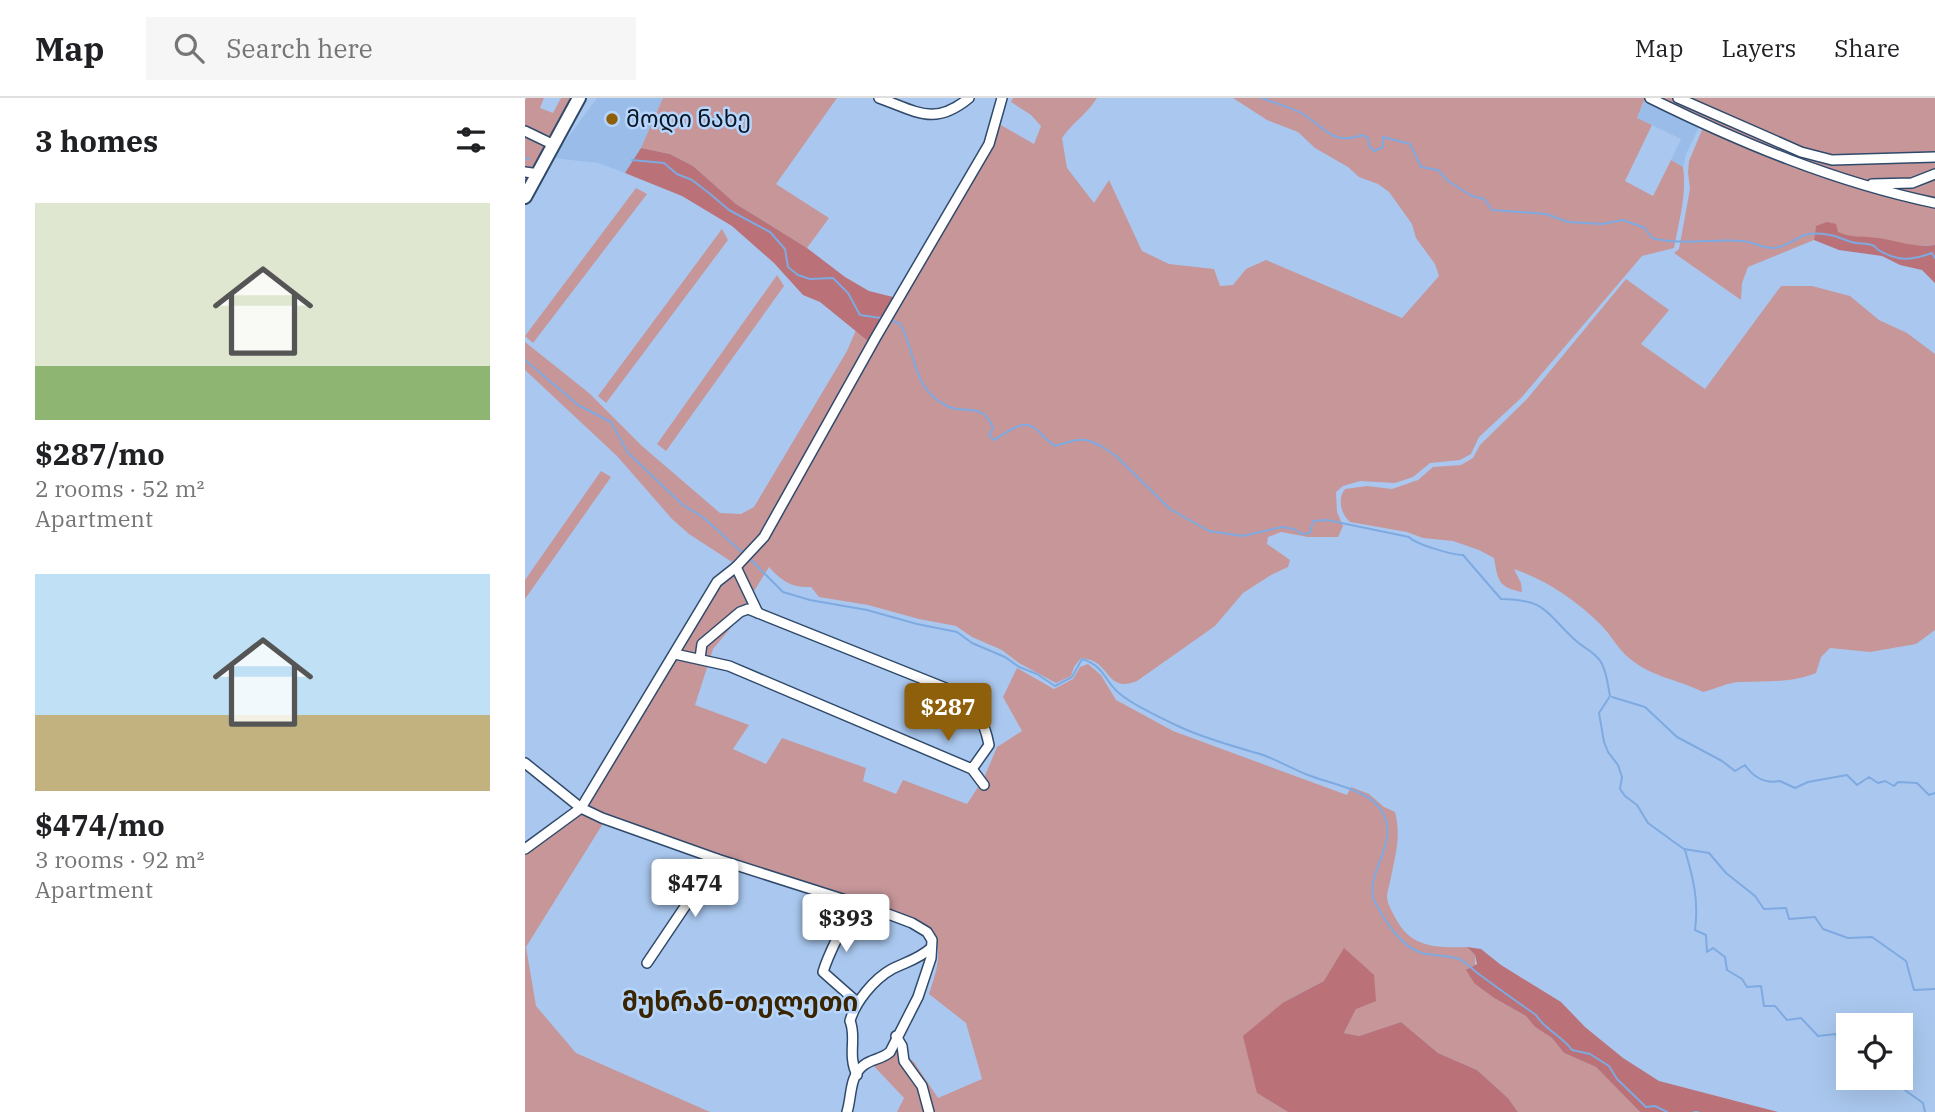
<!DOCTYPE html>
<meta charset="utf-8">
<style>
body{margin:0;font-family:"IBM Plex Serif","Noto Sans Georgian",serif;background:#f6f6f6;color:#202124;height:100vh;display:flex;flex-direction:column;font-size:26px;white-space:nowrap}
*{box-sizing:border-box;margin:0}
p{font-size:23px;color:#757577}
.icon{flex:none;width:38px;height:38px;fill:none;stroke:currentColor;stroke-width:2;stroke-linecap:round;stroke-linejoin:round}
.map{position:relative;flex:1;overflow:hidden}
.drawer{display:flex;flex-direction:column;background:#fff;width:525px}
.drawer>*{flex:none}
.fabs{position:absolute;left:1311px;top:915px;display:grid;gap:14px}
.fabs a{display:grid;place-items:center;width:77px;height:77px;border-radius:0px;background:#fff;box-shadow:0 7px 28px #0002;font-size:35px}
.price{position:absolute;translate:-50% -60px;padding:0 16px;border-radius:7px;background:#fff;color:#222;font-size:23px;line-height:46px;filter:drop-shadow(0 2px 4px #0008)}
.price::after{content:'';position:absolute;left:50%;top:42px;width:21px;height:16px;margin-left:-10px;background:inherit;clip-path:polygon(0 0,100% 0,50% 100%)}
.price.on{background:#8f600b;color:#fff}
ul{padding:0;list-style:none}
li{display:grid;align-content:center;gap:14px;height:371px;padding:0 35px}
li span{display:grid;place-items:center;height:217px;border-radius:0px;color:#555}
li>.icon{margin-inline-start:auto}
span .icon{width:126px;height:126px;fill:#fffc;stroke-width:1}
li b{font-size:30px}
h2{display:flex;justify-content:space-between;align-items:center;height:84px;padding:0 35px;font-size:30px}
header{display:flex;align-items:center;gap:42px;box-sizing:border-box;height:98px;padding:0 35px;background:#fff;border-bottom:2px solid #e0e0e0}
header strong{font-size:33px}
nav{display:flex;gap:38px;margin-inline-start:auto;font-size:24px}
.search{width:490px;height:63px;background:#f6f6f6;display:flex;align-items:center;gap:18px;box-sizing:border-box;padding:0 24px;border-radius:0px;color:#757577;font-size:26px}
main{display:flex;flex:1;min-height:0}
.map>svg:first-child{display:block}
.built{fill:#99bce8}
.green{fill:#c69699}
.forest{fill:#ba7177}
.lines{fill:none;stroke-linecap:round;stroke-linejoin:round}
.stream{stroke:#7eaae1;stroke-width:2}
.minor-casing{stroke:#304a6b;stroke-width:12}
.highway-casing{stroke:#304a6b;stroke-width:16}
.minor{stroke:#fff;stroke-width:9}
.highway{stroke:#fff;stroke-width:12}
.poi-dot{fill:#8f600b;stroke:#b6d5fd;stroke-width:2.5}
.labels{text-anchor:middle;stroke-width:5;stroke-linejoin:round;paint-order:stroke}
.poi-label{font-size:23px;fill:#0a1522;stroke:#b6d5fd;text-anchor:start}
.quarter-label{font-size:26px;font-weight:bold;fill:#3b2500;stroke:#b6d5fd}
</style>
<header>
<strong>Map</strong>
<div class="search"><svg class="icon" aria-label="search" viewBox="0 0 24 24"><circle cx="10" cy="10" r="6"/><path d="M15 15l6 6"/></svg>Search here</div>
<nav><a>Map</a><a>Layers</a><a>Share</a></nav>
</header>
<main>
<section class="drawer">
<h2>3 homes<svg class="icon" aria-label="filters" viewBox="0 0 24 24"><path d="M4 7h16M4 17h16"/><circle cx="9" cy="7" r="2"/><circle cx="15" cy="17" r="2"/></svg></h2>
<ul>
<li><span style="background:linear-gradient(#dfe7d0 75%,#8fb573 0)"><svg class="icon" aria-label="home" viewBox="0 0 24 24"><path d="M3 11l9-7 9 7M6 9v11h12V9"/></svg></span><div><b>$287/mo</b><p>2 rooms · 52 m²</p><p>Apartment</p></div></li>
<li><span style="background:linear-gradient(#bfe0f5 65%,#c2b280 0)"><svg class="icon" aria-label="home" viewBox="0 0 24 24"><path d="M3 11l9-7 9 7M6 9v11h12V9"/></svg></span><div><b>$474/mo</b><p>3 rooms · 92 m²</p><p>Apartment</p></div></li>
</ul>
</section>
<div class="map">
<svg width="1410" height="1014" viewBox="0 0 1410 1014">
<rect width="100%" height="100%" fill="#aac8ef"/>
<!-- built -->
<g class="built">
<path d="M72 0H138L116 50 100 75 73 65 28 60Z"/>
<path d="M1120 1 1174 29 1161 56 1158 69 1146 62 1156 41 1112 20Z"/>
</g>
<!-- green -->
<g class="green">
<path d="M2 0H19L15 10 28 15 36 0H47L0 90V2Z"/>
<path d="M138 0H312L251 86 304 120 282 150 211 106 168 68 145 56 116 50Z"/>
<path d="M488 0H572C562 16 547 25 537 40L542 70 569 105 584 82 617 153 644 166 689 171 695 188 708 187 721 171 741 162 877 220 914 178 910 166 891 140 887 126 864 94 853 86 834 79 823 69 790 50 773 34 742 22 708 0H1120L1112 20 1127 27 1100 83 1128 98 1146 62 1158 69C1162 98 1154 122 1149 150L1117 158 996 300 954 339 946 356 935 362 905 365 888 379 870 385 835 383 818 388 811 394 812 414 818 428 813 439H783L756 434 743 439 742 446 765 462 763 469 746 477 718 495 690 528 612 583C585 594 585 571 568 563 564 561 560 561 556 560L549 569 546 578 531 585 494 565 477 552 447 539 431 528 394 521 343 507 294 499 286 489C266 490 257 483 244 469L208 527 188 551 170 607 224 627 208 651 241 666 257 640 341 670 338 683 371 696 378 682 442 706 459 680 472 649 497 633 478 599 492 570 529 591 548 581 555 569 563 566 576 577 591 602 648 633 822 697 826 689 844 696 859 709 870 714C876 736 871 756 866 779 865 785 862 794 862 800 863 807 867 814 871 821 886 850 913 850 942 849L950 857V886L969 900 1001 918 1010 929 1027 940 1039 955 1071 969 1115 1014H993L983 1000 952 972 913 955 876 924 834 938 819 935 831 911 799 883 759 904 732 995 763 1014H372L379 1000 346 965 370 948 389 964 413 1000 457 981 441 925 404 896C413 869 423 840 393 822L189 755 61 708 196 485 223 450 207 464 164 436 147 421 92 358 0 272V244L64 295 117 348 195 415 216 416 229 409 322 253 331 232 343 243 474 26 509 46 516 28 506 17 486 4Z"/>
<path d="M1135 0H1410V102C1314 82 1222 44 1135 0Z"/>
<path d="M1183 31 1410 108V147L1384 148 1349 140 1323 138 1291 128 1289 142 1223 169 1217 185 1216 202 1149 155 1154 151 1165 91 1163 74 1164 63 1177 32Z"/>
<path d="M111 90 122 96 8 245 0 238Z"/>
<path d="M197 131 203 142 81 305 73 298Z"/>
<path d="M252 177 259 188 141 353 132 346Z"/>
<path d="M1101 181 1144 212 1116 246 1180 291 1256 188H1287L1325 198 1354 222 1382 235 1410 256V532L1391 546 1345 554 1305 550 1296 559 1291 575C1267 585 1241 583 1215 584 1204 584 1190 591 1178 594 1153 581 1128 580 1104 560 1093 551 1086 537 1076 527 1051 502 1021 482 989 471L996 485 997 494C973 489 973 483 969 460L954 452 928 443 898 440 882 434 825 424C816 416 812 401 820 391L842 388 867 391 893 382 908 369 936 367 948 360 955 347 1002 301Z"/>
<path d="M76 373 86 379 0 501V482Z"/>
<path d="M59 714 79 724 1 849 11 908 51 955 185 1014H0V757Z"/>
</g>
<!-- forest -->
<g class="forest">
<path d="M116 50 145 56 168 68 211 106 282 150 320 179 344 193 368 199 343 243 295 204 278 197 249 165 207 128 157 98 100 75Z"/>
<path d="M1302 124 1311 126 1313 134C1326 140 1339 138 1353 140 1373 143 1390 150 1410 147V185L1397 172 1375 167 1357 158 1314 152 1289 142 1291 128Z"/>
<path d="M942 849 956 851 976 867 1036 904 1060 929 1098 960 1134 983 1253 1014H1115L1071 969 1039 955 1027 940 1010 929 1001 918 969 900 950 886 941 872 952 866 950 857Z"/>
<path d="M819 850 849 877 851 903 831 911 819 935 834 938 876 924 913 955 952 972 983 1000 993 1014H763L732 995 718 938 759 904 799 883Z"/>
</g>
<g class="lines">
<!-- stream -->
<g class="stream">
<path d="M737 0C749 5 768 10 778 16 801 30 807 48 837 37L843 40 844 48 849 53 858 49V39L885 46 896 69 913 72 923 83 947 98 959 101 967 112 1021 116 1043 124 1077 126 1098 122 1120 130 1127 140C1158 148 1187 140 1218 143 1229 144 1238 151 1249 150 1264 148 1272 138 1284 136 1290 135 1299 136 1305 137 1314 138 1322 144 1331 145 1336 146 1341 145 1347 147 1354 150 1348 149 1355 153 1375 164 1387 162 1407 155L1410 160"/>
<path d="M0 60 4 61"/>
<path d="M107 62 139 65 152 76 167 82 184 95 204 112 245 134 260 151 263 169 273 177 285 181 308 180 323 195 335 217 356 220"/>
<path d="M365 222 375 226C392 256 386 290 422 308 440 317 458 303 468 330L464 337 469 342C482 335 498 319 512 332 518 337 522 343 530 348L551 342H562L576 348 591 358 645 411 684 433 718 438 757 429 769 431 777 436 785 435 788 423 802 422 884 439C890 446 927 457 938 457L976 501C1022 502 1019 513 1049 541 1058 550 1071 554 1077 566 1082 576 1083 588 1085 598L1074 615 1079 644 1083 654 1093 667 1097 679 1095 691 1100 698 1112 707 1123 725 1149 744 1159 751 1184 755 1201 775 1230 798 1239 811 1261 810 1264 821 1290 819 1298 831 1323 840 1347 839 1381 863 1389 892 1410 891"/>
<path d="M0 262 53 307 86 324 103 355 158 407 179 420 219 456"/>
<path d="M223 459 258 494 285 502 342 512 392 526 432 534 447 545 480 559 494 569 512 576 530 588 547 579 557 561C580 568 579 583 595 596 607 606 640 622 655 629 681 641 708 648 735 656 751 661 767 671 783 677 803 685 837 691 851 706 884 740 834 776 851 806 861 824 876 849 897 855 909 858 923 857 934 861 941 864 948 872 955 877 973 890 992 904 1011 917 1020 932 1037 938 1047 952L1065 956 1084 968 1092 981 1121 1009 1130 1008 1142 1014"/>
<path d="M1087 599 1120 609 1152 639 1197 663 1210 673 1220 667C1229 680 1240 686 1255 683L1270 690 1283 684 1322 677 1332 687 1344 679 1353 685 1360 683 1369 688 1373 684 1392 685 1404 697 1410 695"/>
<path d="M1160 752C1168 779 1174 803 1170 832L1181 837 1182 854 1188 850 1200 859 1202 872 1217 881 1222 889 1236 888 1239 908H1250L1262 922 1276 920 1293 938 1311 936 1313 949 1323 951"/>
<path d="M1363 980 1398 1005 1400 1014"/>
<path d="M1169 1014H1173"/>
</g>
<defs>
<g id="minor">
<path d="M354 0C391 13 409 29 444 0"/>
<path d="M1125 0C1216 45 1310 84 1410 105"/>
<path d="M1153 0 1276 54 1307 62 1410 59"/>
<path d="M0 33 29 47"/>
<path d="M0 74 14 76"/>
<path d="M1347 86 1387 85 1410 76"/>
<path d="M211 469 233 515"/>
<path d="M150 556 204 568 447 671 464 647C460 626 451 607 433 595L223 511 215 514 177 546 175 560"/>
<path d="M0 665 56 710 77 720 192 761 355 813 387 825 402 834 407 842 406 860 393 899 365 954C357 961 347 961 339 967 324 978 327 998 322 1014"/>
<path d="M447 671 459 687"/>
<path d="M0 751 56 710 192 484 211 469 239 439 351 239 464 46 477 0"/>
<path d="M327 805C320 829 305 850 298 874L332 904"/>
<path d="M122 865 192 761"/>
<path d="M371 938 377 948 379 963 397 988 404 1014"/>
<path d="M332 977C322 957 332 939 325 923 330 904 349 881 367 871 381 864 394 861 406 850"/>
</g>
<path id="highway" d="M0 99 54 0"/>
</defs>
<!-- minor casing -->
<use href="#minor" class="minor-casing"/>
<!-- highway casing -->
<use href="#highway" class="highway-casing"/>
<!-- minor -->
<use href="#minor" class="minor"/>
<!-- highway -->
<use href="#highway" class="highway"/>
</g>
<!-- markers -->
<circle class="poi-dot" cx="87" cy="21" r="7"/>
<g class="labels">
<!-- poi labels -->
<g class="poi-label">
<text x="101" y="29">მოდი ნახე</text>
</g>
<!-- quarter labels -->
<g class="quarter-label">
<text x="215" y="913">მუხრან-თელეთი</text>
</g>
</g>
</svg>
<div class="fabs">
<a><svg class="icon" aria-label="locate" viewBox="0 0 24 24"><circle cx="12" cy="12" r="6"/><path d="M12 2v4M12 18v4M2 12h4M18 12h4"/></svg></a>
</div>
<b class="price on" style="left:423px;top:645px">$287</b>
<b class="price" style="left:170px;top:821px">$474</b>
<b class="price" style="left:321px;top:856px">$393</b>
</div>
</main>
